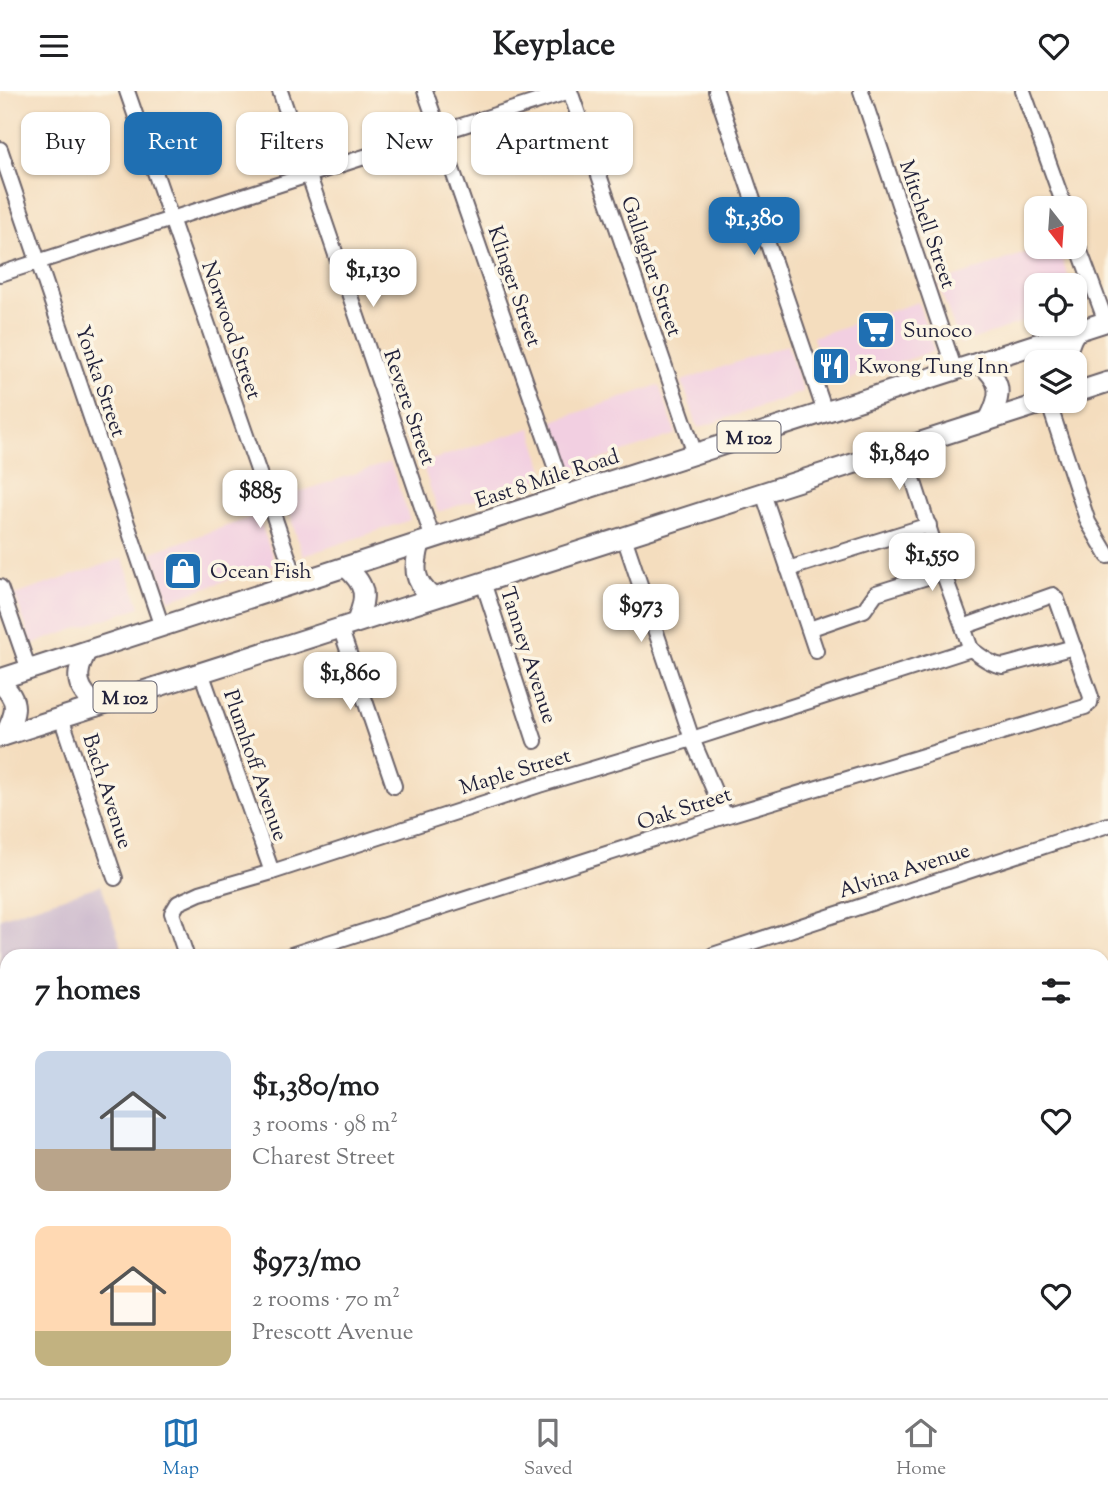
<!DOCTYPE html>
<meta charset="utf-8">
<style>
body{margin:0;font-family:"Sorts Mill Goudy",serif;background:#f6f6f6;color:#202124;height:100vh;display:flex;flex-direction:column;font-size:26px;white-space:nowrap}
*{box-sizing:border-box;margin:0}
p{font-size:23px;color:#757577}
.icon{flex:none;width:38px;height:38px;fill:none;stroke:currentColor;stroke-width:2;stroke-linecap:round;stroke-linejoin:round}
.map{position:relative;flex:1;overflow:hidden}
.panel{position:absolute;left:0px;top:858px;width:1110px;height:450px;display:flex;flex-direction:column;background:#fff;border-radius:21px 21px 0 0;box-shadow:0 2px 5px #0004}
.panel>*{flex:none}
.top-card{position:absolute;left:21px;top:21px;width:700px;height:63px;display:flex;gap:14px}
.needle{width:46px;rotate:163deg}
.tools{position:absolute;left:1024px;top:105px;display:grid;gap:14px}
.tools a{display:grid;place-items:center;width:63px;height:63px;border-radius:14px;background:#fff;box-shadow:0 2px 5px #0004;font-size:35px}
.price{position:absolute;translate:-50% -60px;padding:0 16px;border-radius:14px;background:#fff;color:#222;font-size:23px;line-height:46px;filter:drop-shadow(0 2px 4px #0008)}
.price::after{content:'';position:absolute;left:50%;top:42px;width:21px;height:16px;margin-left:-10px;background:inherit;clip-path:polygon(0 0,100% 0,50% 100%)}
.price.current{background:#1f6fb2;color:#fff}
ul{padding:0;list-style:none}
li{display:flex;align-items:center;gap:21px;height:175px;padding:0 35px}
li span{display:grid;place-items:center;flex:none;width:196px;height:140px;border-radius:14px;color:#555}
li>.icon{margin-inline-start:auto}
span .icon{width:84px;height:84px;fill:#fffc;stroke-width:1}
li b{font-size:30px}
h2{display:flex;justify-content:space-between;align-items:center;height:84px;padding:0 35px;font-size:30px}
.tag{padding:0 24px;border-radius:14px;background:#fff;box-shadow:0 2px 5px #0004;font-size:24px;line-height:63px}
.tag.current{background:#1f6fb2;color:#fff}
header{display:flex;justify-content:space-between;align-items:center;height:91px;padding:0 35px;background:#fff;font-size:32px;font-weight:700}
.tab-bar{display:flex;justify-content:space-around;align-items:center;height:98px;border-top:2px solid #e0e0e0;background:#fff;font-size:19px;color:#757577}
.tab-bar a{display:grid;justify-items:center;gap:4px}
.tab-bar .current{color:#1f6fb2}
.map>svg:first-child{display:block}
.built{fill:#f2cfe1}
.industrial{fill:#cfbdcf}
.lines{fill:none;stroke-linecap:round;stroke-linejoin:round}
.minor-casing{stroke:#6c6369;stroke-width:18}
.highway-casing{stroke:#6c6369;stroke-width:23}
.minor{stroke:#fff;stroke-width:14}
.highway{stroke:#fff;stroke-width:19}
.labels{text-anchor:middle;stroke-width:7;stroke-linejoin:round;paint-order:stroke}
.shield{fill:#fcf5e5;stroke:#63616e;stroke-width:2}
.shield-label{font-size:19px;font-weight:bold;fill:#22223b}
.street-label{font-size:21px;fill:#22223b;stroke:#fcf5e5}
.poi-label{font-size:21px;fill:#22223b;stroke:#fcf5e5;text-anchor:start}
</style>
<header><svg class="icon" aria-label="menu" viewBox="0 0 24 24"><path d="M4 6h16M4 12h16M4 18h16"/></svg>Keyplace<svg class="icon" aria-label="heart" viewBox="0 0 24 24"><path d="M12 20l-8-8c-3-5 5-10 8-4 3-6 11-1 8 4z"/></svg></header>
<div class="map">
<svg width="1108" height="1307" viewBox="0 0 1108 1307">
<rect width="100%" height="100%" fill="#fcf5e5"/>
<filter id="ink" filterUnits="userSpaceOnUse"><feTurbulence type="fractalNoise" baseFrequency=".0143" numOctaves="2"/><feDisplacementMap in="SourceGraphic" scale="14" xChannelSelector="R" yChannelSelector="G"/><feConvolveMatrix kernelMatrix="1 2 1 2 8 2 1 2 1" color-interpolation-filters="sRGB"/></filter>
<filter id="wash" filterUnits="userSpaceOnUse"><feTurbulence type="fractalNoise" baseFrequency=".00686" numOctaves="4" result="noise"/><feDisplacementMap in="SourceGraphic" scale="28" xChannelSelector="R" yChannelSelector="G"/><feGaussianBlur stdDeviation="1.57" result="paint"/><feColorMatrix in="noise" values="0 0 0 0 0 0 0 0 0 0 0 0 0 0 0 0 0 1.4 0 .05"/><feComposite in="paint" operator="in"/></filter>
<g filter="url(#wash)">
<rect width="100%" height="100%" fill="#f4ddbe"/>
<!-- built -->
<g class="built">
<path d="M1043 156H1058L1071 194H1036V226L960 253 938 192Z"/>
<path d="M918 211 934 260 829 295 813 246Z"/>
<path d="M787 254 803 301 698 337 682 290Z"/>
<path d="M659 294 676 343 570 379 553 330Z"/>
<path d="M531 337 546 386 438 421 422 372Z"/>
<path d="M390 371 410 429 303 465 284 406Z"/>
<path d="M258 424 275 473 169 509 152 461Z"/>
<path d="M123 467 140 516 32 553 15 504Z"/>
</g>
<!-- industrial -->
<path class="industrial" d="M101 794 124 864H7V1007L0 1010V827Z"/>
</g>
<g filter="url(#ink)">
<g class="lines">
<defs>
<g id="minor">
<path d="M127 0 297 492"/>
<path d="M280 0 433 448"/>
<path d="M425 0 565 404"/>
<path d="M570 0 695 363"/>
<path d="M716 0 825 321"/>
<path d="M861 0 955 280"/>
<path d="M1023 0 1065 117"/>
<path d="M0 58 162 536"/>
<path d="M1074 144 1106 231"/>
<path d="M0 183 570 0"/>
<path d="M1048 310 1088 431 1108 465"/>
<path d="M903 357 943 481 971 558"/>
<path d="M763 402 816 560"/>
<path d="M624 446 692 648 725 725"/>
<path d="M788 478 929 434"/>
<path d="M483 491 535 650"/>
<path d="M0 496 29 579"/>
<path d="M340 536 394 695"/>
<path d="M809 538 864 519 876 502 943 481"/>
<path d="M201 581 272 781"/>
<path d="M61 626 115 787"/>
<path d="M186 864 172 822 178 812 200 802 272 781 539 694 692 648 971 558C982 566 990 573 1003 575L1074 556"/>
<path d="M291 864 725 725 1085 616 1090 612 1091 606 1057 509 1053 504 963 536"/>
<path d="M713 864 1108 734"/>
<path d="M1102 939 1108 937"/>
<path d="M0 1100 7 1098"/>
<path d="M1102 1206 1108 1204"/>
<path d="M0 1300 7 1298"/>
<path d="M800 1307 820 1300"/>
</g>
<g id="highway">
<path d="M980 271C1003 292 1002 303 989 329"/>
<path d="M1066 271C1066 259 1069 251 1075 241"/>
<path d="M1074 302 1108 291"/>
<path d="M420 452C414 476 412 489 432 506"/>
<path d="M346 476C367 495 367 505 357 530"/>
<path d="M86 561C74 585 76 597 97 615"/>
<path d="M0 588 542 412 1108 230"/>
<path d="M0 592C21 610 16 622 5 644"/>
<path d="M0 646 1049 310"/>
</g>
</defs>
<!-- minor casing -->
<use href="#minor" class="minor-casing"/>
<!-- highway casing -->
<use href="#highway" class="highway-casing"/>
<!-- minor -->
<use href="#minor" class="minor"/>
<!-- highway -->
<use href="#highway" class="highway"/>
</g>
</g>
<!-- icons -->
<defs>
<symbol id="supermarket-square" viewBox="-11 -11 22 22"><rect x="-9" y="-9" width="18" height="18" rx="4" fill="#1f6fb2" stroke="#fcf5e5"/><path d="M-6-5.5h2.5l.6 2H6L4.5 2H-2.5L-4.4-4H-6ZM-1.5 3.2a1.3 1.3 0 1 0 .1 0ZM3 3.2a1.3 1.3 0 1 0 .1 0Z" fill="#fff"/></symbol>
<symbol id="restaurant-square" viewBox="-11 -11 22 22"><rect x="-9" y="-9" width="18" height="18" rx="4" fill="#1f6fb2" stroke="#fcf5e5"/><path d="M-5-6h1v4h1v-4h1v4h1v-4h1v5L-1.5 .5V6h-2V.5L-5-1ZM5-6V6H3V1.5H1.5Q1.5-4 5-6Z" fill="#fff"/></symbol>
<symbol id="shop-square" viewBox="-11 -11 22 22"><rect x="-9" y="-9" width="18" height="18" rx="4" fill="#1f6fb2" stroke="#fcf5e5"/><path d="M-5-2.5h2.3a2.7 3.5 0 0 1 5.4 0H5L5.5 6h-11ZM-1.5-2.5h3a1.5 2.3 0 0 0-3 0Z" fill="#fff"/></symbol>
</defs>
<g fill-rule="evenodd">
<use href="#supermarket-square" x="854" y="217" width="44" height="44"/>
<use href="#restaurant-square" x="809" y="253" width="44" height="44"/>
<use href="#shop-square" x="161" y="458" width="44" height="44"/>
</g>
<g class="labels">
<!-- shield labels -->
<g class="shield">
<rect x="717.5" y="330.5" width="63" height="31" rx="5"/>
<rect x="93.5" y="590.5" width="63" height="31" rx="5"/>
</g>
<g class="shield-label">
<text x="749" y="353">M 102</text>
<text x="125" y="613">M 102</text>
</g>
<!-- street labels -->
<g class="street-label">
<text transform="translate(928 133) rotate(71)" y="7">Mitchell Street</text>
<text transform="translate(652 175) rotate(71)" y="7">Gallagher Street</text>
<text transform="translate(515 195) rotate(71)" y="7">Klinger Street</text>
<text transform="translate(232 239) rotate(71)" y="7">Norwood Street</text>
<text transform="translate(101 290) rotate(71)" y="7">Yonka Street</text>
<text transform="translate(410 316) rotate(71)" y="7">Revere Street</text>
<text transform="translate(547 387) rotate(-18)" y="7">East 8 Mile Road</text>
<text transform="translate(529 564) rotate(72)" y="7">Tanney Avenue</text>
<text transform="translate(256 674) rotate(71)" y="7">Plumhoff Avenue</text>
<text transform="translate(515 680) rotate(-17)" y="7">Maple Street</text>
<text transform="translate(108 700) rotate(72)" y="7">Bach Avenue</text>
<text transform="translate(684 717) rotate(-18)" y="7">Oak Street</text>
<text transform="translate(904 779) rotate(-18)" y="7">Alvina Avenue</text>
</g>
<!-- poi labels -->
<g class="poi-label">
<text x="903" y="246">Sunoco</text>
<text x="858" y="282">Kwong Tung Inn</text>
<text x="210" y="487">Ocean Fish</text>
</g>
</g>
</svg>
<div class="tools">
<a><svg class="needle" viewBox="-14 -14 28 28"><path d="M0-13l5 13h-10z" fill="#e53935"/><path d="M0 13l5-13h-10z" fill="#757577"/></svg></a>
<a><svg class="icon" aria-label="locate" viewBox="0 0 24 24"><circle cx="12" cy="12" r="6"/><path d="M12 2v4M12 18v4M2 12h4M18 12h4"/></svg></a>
<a><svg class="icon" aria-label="layers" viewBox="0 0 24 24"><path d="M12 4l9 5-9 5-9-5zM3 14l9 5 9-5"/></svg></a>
</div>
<b class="price current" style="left:754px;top:166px">$1,380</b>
<b class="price" style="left:373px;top:218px">$1,130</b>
<b class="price" style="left:899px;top:401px">$1,840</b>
<b class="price" style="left:260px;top:439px">$885</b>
<b class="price" style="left:932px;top:502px">$1,550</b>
<b class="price" style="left:641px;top:553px">$973</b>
<b class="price" style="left:350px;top:621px">$1,860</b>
<div class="top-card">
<a class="tag">Buy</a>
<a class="tag current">Rent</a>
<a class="tag">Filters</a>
<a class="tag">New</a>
<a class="tag">Apartment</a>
</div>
<section class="panel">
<h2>7 homes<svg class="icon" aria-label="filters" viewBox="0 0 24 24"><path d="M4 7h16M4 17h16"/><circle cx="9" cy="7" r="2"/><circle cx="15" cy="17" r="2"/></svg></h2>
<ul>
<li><span style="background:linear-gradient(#c9d6e8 70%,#b9a48a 0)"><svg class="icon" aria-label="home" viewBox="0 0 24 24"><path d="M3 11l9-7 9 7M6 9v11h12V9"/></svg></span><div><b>$1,380/mo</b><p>3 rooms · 98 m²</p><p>Charest Street</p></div><svg class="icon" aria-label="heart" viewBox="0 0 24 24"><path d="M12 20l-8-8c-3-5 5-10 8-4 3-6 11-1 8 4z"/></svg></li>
<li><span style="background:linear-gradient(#ffd9b3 75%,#c2b280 0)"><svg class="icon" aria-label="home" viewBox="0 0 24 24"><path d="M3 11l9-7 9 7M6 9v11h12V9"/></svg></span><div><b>$973/mo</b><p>2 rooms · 70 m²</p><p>Prescott Avenue</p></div><svg class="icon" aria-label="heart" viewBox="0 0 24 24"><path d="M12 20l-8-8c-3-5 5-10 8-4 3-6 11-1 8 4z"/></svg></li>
</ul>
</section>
</div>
<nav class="tab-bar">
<a class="current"><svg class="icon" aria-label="map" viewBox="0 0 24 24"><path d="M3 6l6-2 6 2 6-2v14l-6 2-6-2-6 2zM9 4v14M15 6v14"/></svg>Map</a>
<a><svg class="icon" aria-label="saved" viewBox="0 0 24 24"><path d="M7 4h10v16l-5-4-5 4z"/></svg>Saved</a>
<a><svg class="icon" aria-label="home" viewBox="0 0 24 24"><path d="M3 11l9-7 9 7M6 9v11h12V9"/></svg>Home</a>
</nav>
